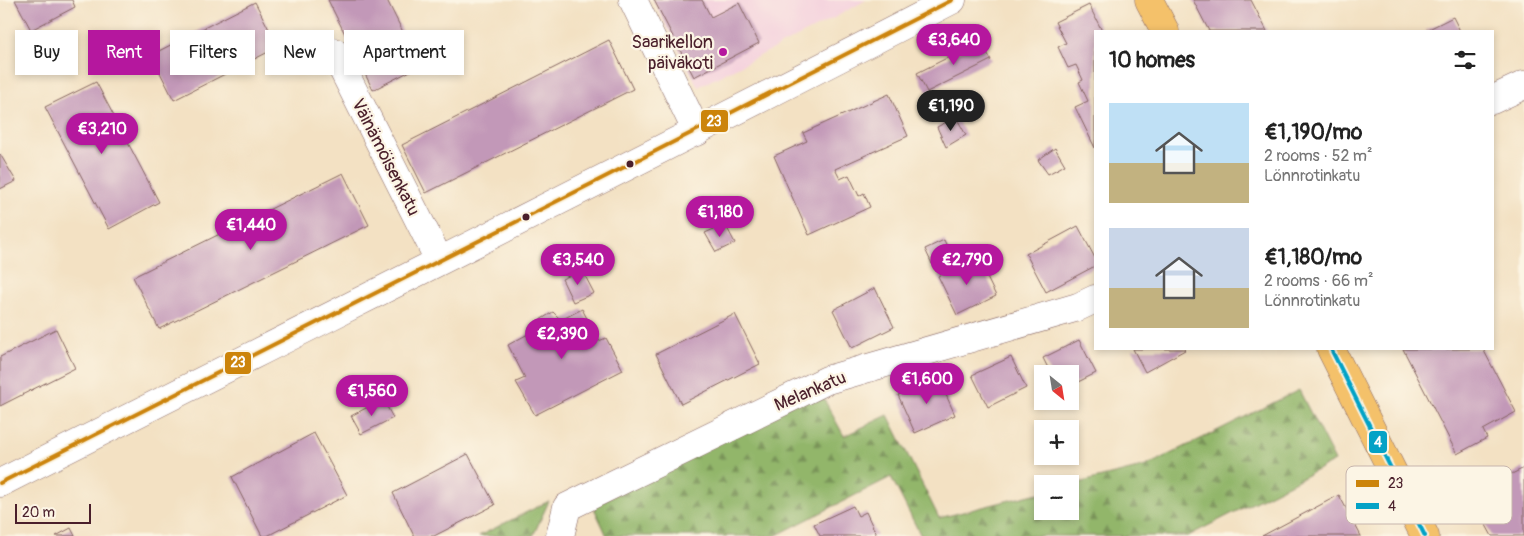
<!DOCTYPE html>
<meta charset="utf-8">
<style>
body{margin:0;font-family:Pangolin,sans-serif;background:#f2f2f2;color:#222;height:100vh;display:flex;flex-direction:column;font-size:19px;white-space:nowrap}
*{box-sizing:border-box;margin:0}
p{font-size:16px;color:#767676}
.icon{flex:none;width:28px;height:28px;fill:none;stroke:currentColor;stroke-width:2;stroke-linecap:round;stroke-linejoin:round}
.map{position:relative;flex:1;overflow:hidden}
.side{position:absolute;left:1094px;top:30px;width:400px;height:320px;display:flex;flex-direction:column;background:#fff;border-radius:0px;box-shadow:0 2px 8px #0003}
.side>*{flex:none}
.top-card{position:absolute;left:15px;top:30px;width:475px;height:45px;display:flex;gap:10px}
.needle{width:32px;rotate:150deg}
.tools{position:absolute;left:1034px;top:365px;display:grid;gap:10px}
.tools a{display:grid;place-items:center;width:45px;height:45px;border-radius:0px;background:#fff;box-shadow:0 2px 8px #0003;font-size:25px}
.scale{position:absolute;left:15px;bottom:12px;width:76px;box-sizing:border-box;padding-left:5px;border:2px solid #4a1f2b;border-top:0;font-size:14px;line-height:18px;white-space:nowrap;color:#4a1f2b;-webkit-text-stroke:4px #fcf5e5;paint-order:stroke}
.price{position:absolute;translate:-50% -42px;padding:0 11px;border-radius:18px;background:#b5179e;color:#fff;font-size:16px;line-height:32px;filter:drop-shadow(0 1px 2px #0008)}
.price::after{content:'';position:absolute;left:50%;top:30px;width:15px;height:11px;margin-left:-8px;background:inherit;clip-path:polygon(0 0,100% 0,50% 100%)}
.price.current{background:#222;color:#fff}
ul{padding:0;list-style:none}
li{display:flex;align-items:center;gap:15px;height:125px;padding:0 15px}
li span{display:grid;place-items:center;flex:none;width:140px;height:100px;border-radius:0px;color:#555}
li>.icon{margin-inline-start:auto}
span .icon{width:60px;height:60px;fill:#fffc;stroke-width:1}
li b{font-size:21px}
h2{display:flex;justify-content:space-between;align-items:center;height:60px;padding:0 15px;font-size:21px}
.chip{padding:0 18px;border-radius:0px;background:#fff;box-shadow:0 2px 8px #0003;font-size:18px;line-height:45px}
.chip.current{background:#b5179e;color:#fff}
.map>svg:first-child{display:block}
.built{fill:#f4cfdd}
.forest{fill:url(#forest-firs);stroke:#6e6a4b}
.building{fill:#c298b8}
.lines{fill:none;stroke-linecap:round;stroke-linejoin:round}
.minor-casing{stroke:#856360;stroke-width:29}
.major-casing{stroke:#856360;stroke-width:29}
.minor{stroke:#fff;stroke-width:28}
.major{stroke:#f4c16b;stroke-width:28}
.bus-1-casing{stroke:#fcf5e5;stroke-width:8}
.bus-2-casing{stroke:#fcf5e5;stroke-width:8}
.bus-1{stroke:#cc840b;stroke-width:4}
.bus-2{stroke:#04a2c6;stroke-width:4}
.poi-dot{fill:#b5179e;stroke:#fcf5e5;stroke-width:2}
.bus-dot{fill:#4a1f2b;stroke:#fcf5e5;stroke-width:2}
.labels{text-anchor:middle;stroke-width:4.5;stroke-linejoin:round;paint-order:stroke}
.poi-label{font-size:18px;fill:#4a1f2b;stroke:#fcf5e5;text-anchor:end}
.street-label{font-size:18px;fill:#4a1f2b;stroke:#fcf5e5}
.key{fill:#fcf5e5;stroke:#c7b5ad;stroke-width:1}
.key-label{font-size:14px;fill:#4a1f2b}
.line-badge{stroke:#fcf5e5;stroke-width:2}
.badge-label{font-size:14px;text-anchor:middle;font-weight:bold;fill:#fff}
</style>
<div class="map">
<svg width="1524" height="536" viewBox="0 0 1524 536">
<defs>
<pattern id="forest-firs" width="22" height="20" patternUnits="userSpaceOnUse" patternTransform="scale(1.25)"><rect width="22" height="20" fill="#92b66b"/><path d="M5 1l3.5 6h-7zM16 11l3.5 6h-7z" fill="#799358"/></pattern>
</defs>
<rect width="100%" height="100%" fill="#fcf5e5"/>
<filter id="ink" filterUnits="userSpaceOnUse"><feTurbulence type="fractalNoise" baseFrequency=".02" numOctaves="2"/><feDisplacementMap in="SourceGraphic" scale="10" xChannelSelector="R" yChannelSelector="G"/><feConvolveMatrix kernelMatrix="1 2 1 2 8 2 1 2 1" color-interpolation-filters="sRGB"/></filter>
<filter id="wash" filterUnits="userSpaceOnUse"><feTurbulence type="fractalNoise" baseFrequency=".0096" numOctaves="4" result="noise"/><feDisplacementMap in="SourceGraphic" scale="20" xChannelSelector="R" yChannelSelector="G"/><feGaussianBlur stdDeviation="1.12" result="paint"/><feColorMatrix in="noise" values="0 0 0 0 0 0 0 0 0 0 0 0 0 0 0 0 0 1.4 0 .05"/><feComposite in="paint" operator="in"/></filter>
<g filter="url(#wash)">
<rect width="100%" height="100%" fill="#f3e1c3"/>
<!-- built -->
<path class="built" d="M653 0H866L836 17 698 87Z"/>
<!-- forest -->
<g class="forest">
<path d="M819 390 844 436 888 415 939 518 1042 492V511H1070V485L1146 466 1299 390 1335 461 1188 536H921L891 477 775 536H607L593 506Z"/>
<path d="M549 501 533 536H479Z"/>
</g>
<g id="blocks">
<!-- building -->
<g class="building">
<path d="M15 0H72L75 7 31 30Z"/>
<path d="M328 0H387L420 66 373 90Z"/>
<path d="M654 0H702L711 17 739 3 759 43 694 77Z"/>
<path d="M1193 0H1251L1267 31H1209Z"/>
<path d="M255 2 278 47 174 100 151 55Z"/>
<path d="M1089 5 1102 31H1095V148L1075 107 1088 101 1079 82 1083 80 1076 65 1068 68 1058 47 1066 43 1055 22Z"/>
<path d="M1453 17 1460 31H1425Z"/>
<path d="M609 40 633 89 426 193 402 145Z"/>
<path d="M981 41 991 60 927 92 917 73Z"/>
<path d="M96 82 159 202 109 229 45 107Z"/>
<path d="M889 94 908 136 835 169 840 179 849 175 859 196 864 193 870 207 809 235 774 156 807 141 803 133Z"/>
<path d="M956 117 966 135 946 147 937 127Z"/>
<path d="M1055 148 1065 165 1048 174 1038 160Z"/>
<path d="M0 154 16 181 0 189Z"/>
<path d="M343 173 369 225 159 329 133 277Z"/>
<path d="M725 224 735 243 716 252 705 233Z"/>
<path d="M1078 226 1095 258V266L1046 292 1026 254Z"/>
<path d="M944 240 951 255 932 264 925 249Z"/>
<path d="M977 257 996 296 957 315 938 276Z"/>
<path d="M582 270 594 293 573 302 562 279Z"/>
<path d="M875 288 894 327 852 348 833 310Z"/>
<path d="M582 309 599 341 606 338 623 370 535 415 516 382 525 378 508 345 528 334 530 326 553 312 561 320Z"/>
<path d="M735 314 760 364 681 404 656 354Z"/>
<path d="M56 329 75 368 0 406V357Z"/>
<path d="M1079 340 1096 373 1070 386V374H1051L1043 358Z"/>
<path d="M1133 349H1184L1185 350 1145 372Z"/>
<path d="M1403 349H1483L1516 412 1483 430 1487 438 1457 454Z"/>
<path d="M1011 357 1026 388 988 407 972 375Z"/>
<path d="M938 377 955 415 915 433 898 395Z"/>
<path d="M383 399 393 418 361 434 351 416Z"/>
<path d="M314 433 347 495 267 536H262L232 477Z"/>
<path d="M468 454 495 505 434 536H414L393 493Z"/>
<path d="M1524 468V536H1492L1481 516 1487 512 1475 492Z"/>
<path d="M1339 495 1361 536H1262Z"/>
<path d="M853 506 858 516 866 512 877 536H820L814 524Z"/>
<path d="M71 528 75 536H56Z"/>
</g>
</g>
</g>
<g filter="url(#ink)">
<use href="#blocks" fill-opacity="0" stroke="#856360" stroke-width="1"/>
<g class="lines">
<defs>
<g id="minor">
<path d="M633 0 697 132"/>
<path d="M334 52 439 260"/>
<path d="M1492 100 1524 85"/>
<path d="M0 483C317 322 636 164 952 0"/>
<path d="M560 536 567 507 827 380 1078 307 1095 299"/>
</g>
<g id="major">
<path d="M1149 0 1165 31"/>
<path d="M1331 349 1425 536"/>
</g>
</defs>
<!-- minor casing -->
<use href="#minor" class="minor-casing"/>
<!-- major casing -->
<use href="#major" class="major-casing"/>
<!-- minor -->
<use href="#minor" class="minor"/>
<!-- major -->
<use href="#major" class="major"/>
<defs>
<path id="bus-1" d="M0 483 595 182 952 0"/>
<path id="bus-2" d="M1331 349 1425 536"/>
</defs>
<!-- bus-1 casing -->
<use href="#bus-1" class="bus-1-casing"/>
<!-- bus-2 casing -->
<use href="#bus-2" class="bus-2-casing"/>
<!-- bus-1 -->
<use href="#bus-1" class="bus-1"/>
<!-- bus-2 -->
<use href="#bus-2" class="bus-2"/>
</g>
</g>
<!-- markers -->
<circle class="poi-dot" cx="723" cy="52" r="5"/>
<g class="bus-dot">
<circle cx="630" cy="164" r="4.5"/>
<circle cx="526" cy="217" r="4.5"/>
</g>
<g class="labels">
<!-- poi labels -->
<g class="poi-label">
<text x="713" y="48">Saarikellon<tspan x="713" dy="21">päiväkoti</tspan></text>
</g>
<!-- street labels -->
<g class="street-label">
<text transform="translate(386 157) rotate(63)" y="6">Väinämöisenkatu</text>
<text transform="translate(810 391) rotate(-23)" y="6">Melankatu</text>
</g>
</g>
<!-- legend -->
<rect x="1346" y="466" width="166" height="58" rx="8" class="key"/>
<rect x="1356" y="480" width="23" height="7" fill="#cc840b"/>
<rect x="1356" y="503" width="23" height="6" fill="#04a2c6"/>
<g class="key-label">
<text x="1388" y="488">23</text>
<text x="1388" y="511">4</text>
</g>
<g class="line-badge">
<rect x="700" y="109" width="29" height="24" rx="5" fill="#cc840b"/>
<rect x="224" y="351" width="28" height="24" rx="5" fill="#cc840b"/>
<rect x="1368" y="430" width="20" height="24" rx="5" fill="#04a2c6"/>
</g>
<g class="badge-label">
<text x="714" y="126">23</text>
<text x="238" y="367">23</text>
<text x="1378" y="447">4</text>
</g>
</svg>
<div class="tools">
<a><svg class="needle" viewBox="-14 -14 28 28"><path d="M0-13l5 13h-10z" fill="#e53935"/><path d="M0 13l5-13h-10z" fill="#767676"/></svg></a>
<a>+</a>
<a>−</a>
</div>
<div class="scale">20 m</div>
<b class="price" style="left:954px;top:66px">€3,640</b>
<b class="price current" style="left:951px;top:132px">€1,190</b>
<b class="price" style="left:102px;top:155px">€3,210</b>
<b class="price" style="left:720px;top:238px">€1,180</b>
<b class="price" style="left:251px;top:251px">€1,440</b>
<b class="price" style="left:578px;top:286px">€3,540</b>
<b class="price" style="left:967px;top:286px">€2,790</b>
<b class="price" style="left:562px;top:360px">€2,390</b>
<b class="price" style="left:927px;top:405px">€1,600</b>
<b class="price" style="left:372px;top:417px">€1,560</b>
<div class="top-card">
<a class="chip">Buy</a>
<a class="chip current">Rent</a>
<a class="chip">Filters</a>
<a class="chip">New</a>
<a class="chip">Apartment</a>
</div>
<section class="side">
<h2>10 homes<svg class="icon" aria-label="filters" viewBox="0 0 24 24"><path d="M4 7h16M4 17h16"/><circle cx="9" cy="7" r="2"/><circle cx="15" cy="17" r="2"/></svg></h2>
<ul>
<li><span style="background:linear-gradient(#bfe0f5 60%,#c2b280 0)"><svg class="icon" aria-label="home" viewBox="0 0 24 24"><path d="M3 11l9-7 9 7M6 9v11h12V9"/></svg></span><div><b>€1,190/mo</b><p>2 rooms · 52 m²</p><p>Lönnrotinkatu</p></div></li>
<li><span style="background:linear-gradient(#c9d6e8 60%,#c2b280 0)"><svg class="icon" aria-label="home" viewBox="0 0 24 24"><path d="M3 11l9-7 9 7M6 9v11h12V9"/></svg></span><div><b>€1,180/mo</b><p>2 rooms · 66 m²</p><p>Lönnrotinkatu</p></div></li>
</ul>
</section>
</div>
